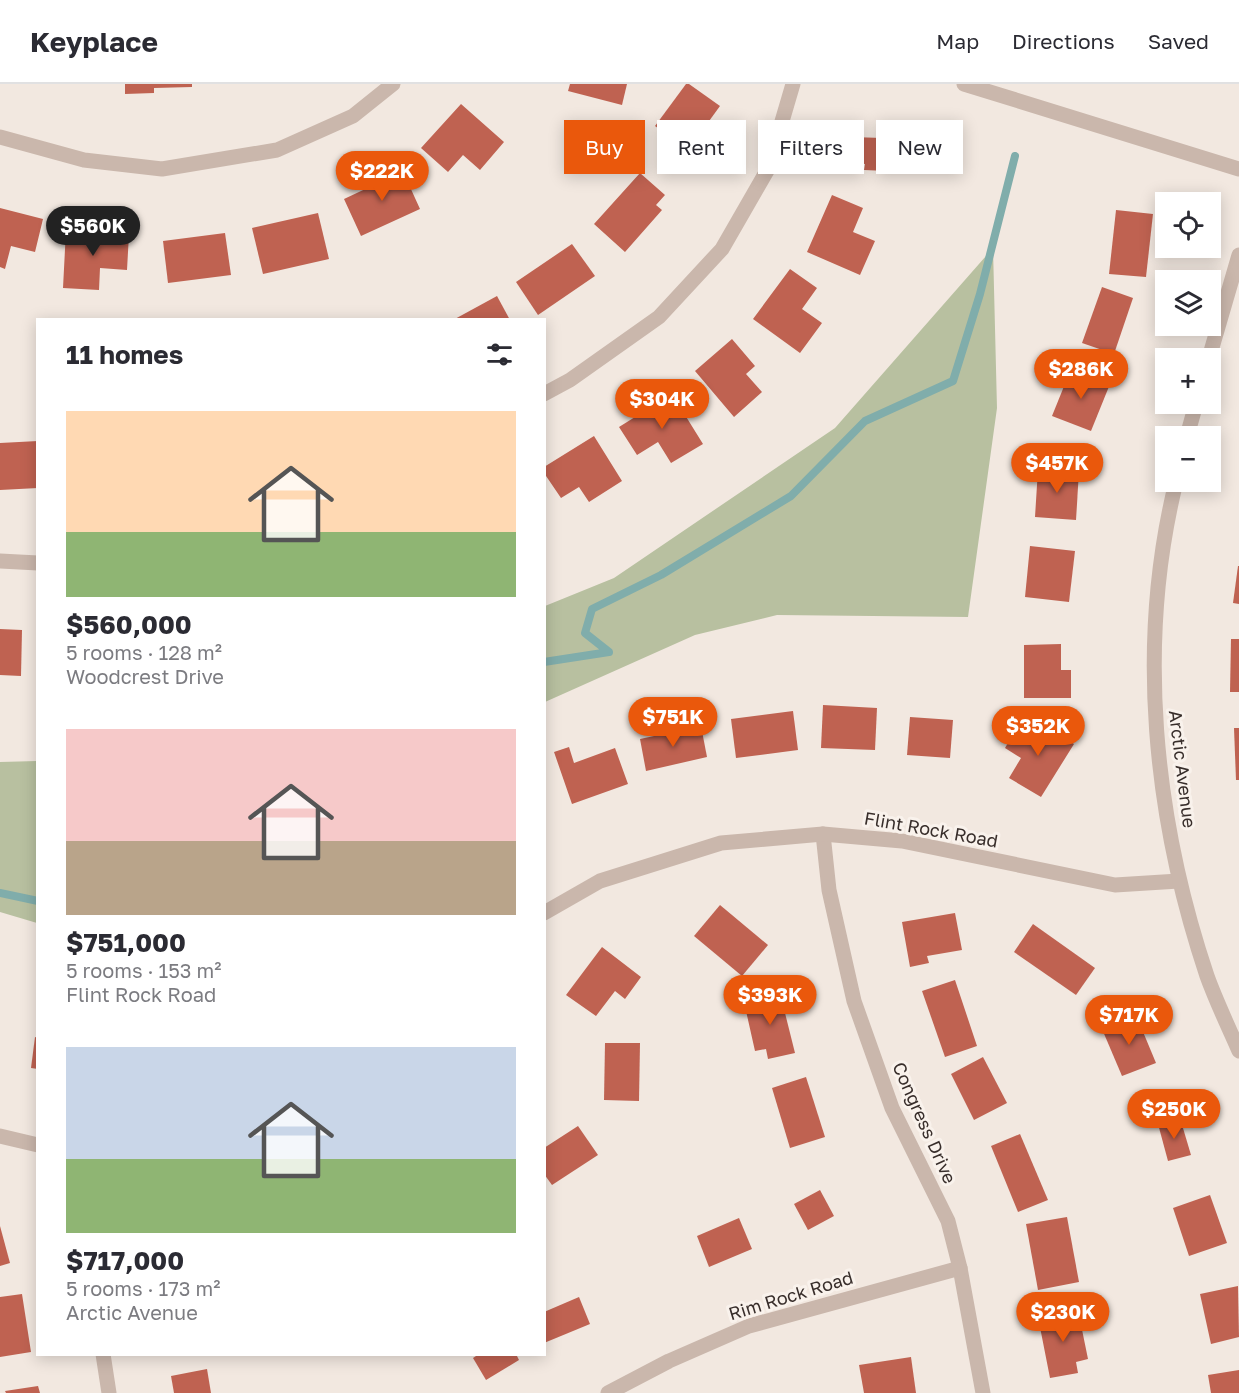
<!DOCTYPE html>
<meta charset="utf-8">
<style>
body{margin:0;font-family:"Golos Text",sans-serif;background:#f7f7f7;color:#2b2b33;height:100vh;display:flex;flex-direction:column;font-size:22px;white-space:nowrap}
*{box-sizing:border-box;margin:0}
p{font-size:20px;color:#7c7c81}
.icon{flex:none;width:33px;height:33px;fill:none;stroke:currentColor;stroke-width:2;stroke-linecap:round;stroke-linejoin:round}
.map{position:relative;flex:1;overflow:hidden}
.side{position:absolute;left:36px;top:234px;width:510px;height:1038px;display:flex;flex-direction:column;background:#fff;border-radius:0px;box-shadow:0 3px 15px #0003}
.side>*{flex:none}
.top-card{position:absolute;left:564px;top:36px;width:570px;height:54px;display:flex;gap:12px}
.fabs{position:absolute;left:1155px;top:108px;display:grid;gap:12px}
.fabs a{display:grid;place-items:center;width:66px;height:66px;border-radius:0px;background:#fff;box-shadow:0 3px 15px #0003;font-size:30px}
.price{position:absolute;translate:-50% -51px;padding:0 14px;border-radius:21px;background:#ea580c;color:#fff;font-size:20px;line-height:39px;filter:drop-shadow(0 2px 3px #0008)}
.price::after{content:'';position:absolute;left:50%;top:36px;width:18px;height:14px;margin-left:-9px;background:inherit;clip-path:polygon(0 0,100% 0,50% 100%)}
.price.on{background:#222;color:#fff}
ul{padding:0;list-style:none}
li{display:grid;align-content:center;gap:12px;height:318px;padding:0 30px}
li span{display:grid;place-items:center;height:186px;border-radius:0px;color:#555}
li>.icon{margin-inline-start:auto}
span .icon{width:108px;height:108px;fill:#fffc;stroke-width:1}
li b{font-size:26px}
h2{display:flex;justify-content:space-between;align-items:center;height:72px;padding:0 30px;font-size:26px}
.tag{padding:0 21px;border-radius:0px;background:#fff;box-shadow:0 3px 15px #0003;font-size:21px;line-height:54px}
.tag.on{background:#ea580c;color:#fff}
header{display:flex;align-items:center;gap:36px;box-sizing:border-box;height:84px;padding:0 30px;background:#fff;border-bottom:2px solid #e1e1e2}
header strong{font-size:28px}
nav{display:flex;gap:33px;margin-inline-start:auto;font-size:21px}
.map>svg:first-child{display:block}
.green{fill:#b8c0a0}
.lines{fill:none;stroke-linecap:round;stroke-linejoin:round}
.stream{stroke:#80adab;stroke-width:8}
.building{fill:#bf6251}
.minor{stroke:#cab7ac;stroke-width:15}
.tertiary{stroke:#cab7ac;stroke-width:15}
.labels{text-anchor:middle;stroke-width:6;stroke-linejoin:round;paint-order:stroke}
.street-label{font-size:18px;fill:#382e2b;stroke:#f9f2ec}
</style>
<header>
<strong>Keyplace</strong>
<nav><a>Map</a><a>Directions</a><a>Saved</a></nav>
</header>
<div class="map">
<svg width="1239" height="1309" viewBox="0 0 1239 1309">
<rect width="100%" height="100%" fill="#f2e8e0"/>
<!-- green -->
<g class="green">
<path d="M993 164 997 324 968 533 777 531 695 551 545 618V522L614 494 835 344Z"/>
<path d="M37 677H38L37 839 0 828V678Z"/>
</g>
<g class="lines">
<!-- stream -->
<g class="stream">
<path d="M544 578 609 568 585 549 592 525 661 491 791 412 865 337 953 297 980 210 1015 72"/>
<path d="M0 809 38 817"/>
</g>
</g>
<!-- building -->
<g class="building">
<path d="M125 0H192V3L154 4V9L125 10Z"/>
<path d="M570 0H627L622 21 568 7Z"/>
<path d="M686 0H689L720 22 688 66 655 42Z"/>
<path d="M461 20 504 58 480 86 463 71 448 88 421 64Z"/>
<path d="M852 53 912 55 910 88 864 86 865 80 850 79Z"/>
<path d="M400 81 420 125 361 152 344 115 376 100 373 93Z"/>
<path d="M640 89 665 111 656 121 662 126 625 168 594 140Z"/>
<path d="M832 111 863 124 853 148 875 157 860 191 807 168Z"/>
<path d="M0 124 43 135 35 168 11 162 5 185 0 183Z"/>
<path d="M1116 126 1153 130 1146 193 1109 190Z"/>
<path d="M318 129 329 175 263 190 252 144Z"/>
<path d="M66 146 129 150 127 186 100 184 99 206 63 204Z"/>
<path d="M225 149 231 191 168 199 163 157Z"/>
<path d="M572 160 595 192 538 231 516 198Z"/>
<path d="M790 185 817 204 802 225 822 239 800 269 753 235Z"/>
<path d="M1102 203 1133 214 1114 270 1082 259Z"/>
<path d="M497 212 510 236H453Z"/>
<path d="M732 255 755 282 746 290 762 308 734 333 695 287Z"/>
<path d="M1071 285 1110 300 1091 347 1052 332Z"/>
<path d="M672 310 703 360 671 379 658 358 637 371 619 343Z"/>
<path d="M594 352 622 397 589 418 579 403 561 414 544 389V383Z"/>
<path d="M38 357V404L0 406V359Z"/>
<path d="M1038 385 1079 387 1076 436 1035 433Z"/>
<path d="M1030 462 1075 467 1069 518 1025 513Z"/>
<path d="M1238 482H1239V520L1233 519Z"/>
<path d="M0 545 22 546 21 592 0 591Z"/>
<path d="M1231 555H1239V608H1230Z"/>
<path d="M1061 560V586H1071V614H1024V561Z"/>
<path d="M823 621 877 624 875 666 821 664Z"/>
<path d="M793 627 798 666 736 674 731 635Z"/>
<path d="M910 633 953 636 950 674 907 671Z"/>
<path d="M1039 638 1074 660 1041 713 1009 694 1021 674 1005 664 1018 642 1032 651Z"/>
<path d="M701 642 707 673 646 687 640 655Z"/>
<path d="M1234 644H1239V696H1236Z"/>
<path d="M569 663 574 679 615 664 628 700 572 720 554 668Z"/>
<path d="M720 821 768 861 742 892 694 852Z"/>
<path d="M955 829 962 866 927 872 929 879 910 883 902 838Z"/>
<path d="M1033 840 1095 884 1076 911 1014 868Z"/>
<path d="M602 863 641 893 625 915 615 907 596 932 566 911Z"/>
<path d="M955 896 977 962 945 973 922 907Z"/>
<path d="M780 909 795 969 768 975 766 965 755 967 744 918Z"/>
<path d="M1136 931 1156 979 1122 992 1102 945Z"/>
<path d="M35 953 38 954V985L31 984Z"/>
<path d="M605 959H640L639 1017 604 1016Z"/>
<path d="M983 973 1007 1019 974 1036 951 990Z"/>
<path d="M806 993 825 1053 790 1064 772 1004Z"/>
<path d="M1180 1034 1191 1071 1168 1077 1158 1040Z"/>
<path d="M578 1042 598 1071 552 1101 544 1090V1064Z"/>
<path d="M1020 1050 1048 1116 1018 1128 991 1062Z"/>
<path d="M820 1106 834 1132 808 1146 794 1120Z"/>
<path d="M1210 1111 1227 1159 1189 1172 1173 1124Z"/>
<path d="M1067 1133 1079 1198 1038 1206 1026 1140Z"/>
<path d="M739 1134 752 1165 709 1183 697 1152Z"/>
<path d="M0 1142 10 1179 0 1182Z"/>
<path d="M1238 1202 1239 1253 1211 1260 1200 1210Z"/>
<path d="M22 1210 31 1268 0 1273V1213Z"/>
<path d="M579 1213 590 1240 544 1259V1228Z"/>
<path d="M1078 1226 1088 1275 1076 1278 1078 1289 1050 1294 1038 1233Z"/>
<path d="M479 1270H516L519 1276 486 1296 473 1274Z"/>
<path d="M911 1273 916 1309H864L859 1281Z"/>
<path d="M207 1285 211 1309H174L171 1292Z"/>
<path d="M1239 1286V1309H1211L1208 1291Z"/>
<path d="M38 1302 40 1309H6L5 1307Z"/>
</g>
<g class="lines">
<!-- minor -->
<g class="minor">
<path d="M0 53 84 76 162 85 277 66 353 32 393 0"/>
<path d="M544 310 570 296 659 233 722 165 768 85 793 0"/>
<path d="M0 477 38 479"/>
<path d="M823 750 829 806 854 917 892 1024 948 1137 960 1184 983 1309"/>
<path d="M544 829 600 797 721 759 823 750 902 757 1115 801 1179 797"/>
<path d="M0 1052 38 1061"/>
<path d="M103 1270 109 1309"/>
<path d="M608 1309 669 1277 749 1242 960 1184"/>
</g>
<!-- tertiary -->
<g class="tertiary">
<path d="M964 0 1239 85"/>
<path d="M1209 274 1239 171"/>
<path d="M1187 352 1196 320"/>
<path d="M1176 398C1136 560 1154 734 1207 892 1216 917 1228 942 1239 967"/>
</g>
</g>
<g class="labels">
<!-- street labels -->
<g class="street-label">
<text transform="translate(1182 685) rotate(83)" y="6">Arctic Avenue</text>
<text transform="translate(931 746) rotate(10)" y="6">Flint Rock Road</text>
<text transform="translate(924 1039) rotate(66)" y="6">Congress Drive</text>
<text transform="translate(791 1212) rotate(-17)" y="6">Rim Rock Road</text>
</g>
</g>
</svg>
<div class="fabs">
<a><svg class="icon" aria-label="locate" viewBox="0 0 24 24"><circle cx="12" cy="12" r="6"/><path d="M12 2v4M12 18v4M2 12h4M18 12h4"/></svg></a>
<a><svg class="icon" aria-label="layers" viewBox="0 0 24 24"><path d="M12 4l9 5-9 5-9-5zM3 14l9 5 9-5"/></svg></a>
<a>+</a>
<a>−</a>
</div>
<b class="price" style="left:382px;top:118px">$222K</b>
<b class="price on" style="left:93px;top:173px">$560K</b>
<b class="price" style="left:1081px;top:316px">$286K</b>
<b class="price" style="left:662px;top:346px">$304K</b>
<b class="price" style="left:1057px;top:410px">$457K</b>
<b class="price" style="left:673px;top:664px">$751K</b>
<b class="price" style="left:1038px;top:673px">$352K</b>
<b class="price" style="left:770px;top:942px">$393K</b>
<b class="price" style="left:1129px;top:962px">$717K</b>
<b class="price" style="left:1174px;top:1056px">$250K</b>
<b class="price" style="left:1063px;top:1259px">$230K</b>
<div class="top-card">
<a class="tag on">Buy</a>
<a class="tag">Rent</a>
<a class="tag">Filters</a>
<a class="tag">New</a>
</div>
<section class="side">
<h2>11 homes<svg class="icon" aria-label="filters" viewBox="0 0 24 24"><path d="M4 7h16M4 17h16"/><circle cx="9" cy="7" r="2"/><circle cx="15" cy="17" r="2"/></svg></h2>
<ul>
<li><span style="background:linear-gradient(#ffd9b3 65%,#8fb573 0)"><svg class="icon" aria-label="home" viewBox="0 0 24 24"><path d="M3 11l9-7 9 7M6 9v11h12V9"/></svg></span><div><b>$560,000</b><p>5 rooms · 128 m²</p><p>Woodcrest Drive</p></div></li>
<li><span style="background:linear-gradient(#f6c9c9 60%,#b9a48a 0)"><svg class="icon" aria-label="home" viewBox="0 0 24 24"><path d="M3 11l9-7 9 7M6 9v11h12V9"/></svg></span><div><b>$751,000</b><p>5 rooms · 153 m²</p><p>Flint Rock Road</p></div></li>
<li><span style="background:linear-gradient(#c9d6e8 60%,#8fb573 0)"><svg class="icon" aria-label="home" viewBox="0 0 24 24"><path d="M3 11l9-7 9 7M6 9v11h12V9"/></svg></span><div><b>$717,000</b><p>5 rooms · 173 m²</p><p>Arctic Avenue</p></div></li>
</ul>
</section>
</div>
